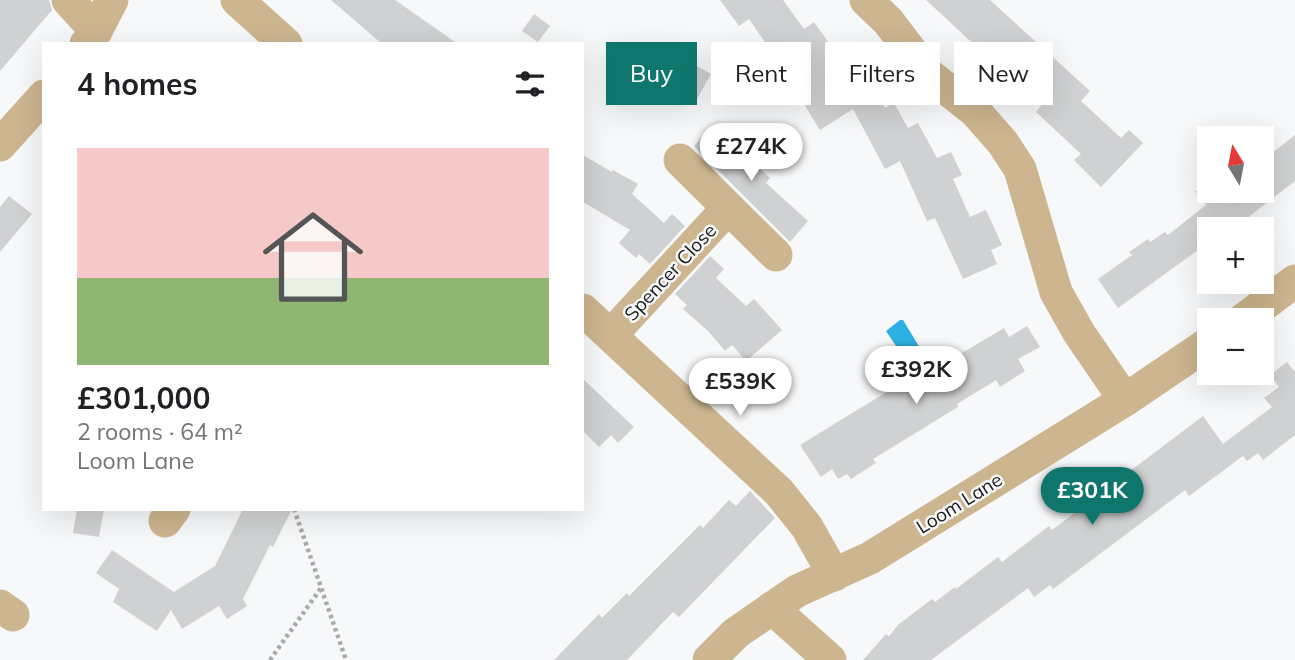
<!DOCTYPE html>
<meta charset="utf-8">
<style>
body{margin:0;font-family:Mulish,sans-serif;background:#f2f2f2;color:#202124;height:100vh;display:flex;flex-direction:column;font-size:26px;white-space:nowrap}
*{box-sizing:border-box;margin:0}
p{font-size:23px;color:#757577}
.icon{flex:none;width:38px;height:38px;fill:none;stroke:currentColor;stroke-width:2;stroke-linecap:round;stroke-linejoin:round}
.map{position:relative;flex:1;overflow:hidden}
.sheet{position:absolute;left:42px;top:42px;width:542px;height:469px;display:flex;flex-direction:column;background:#fff;border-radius:0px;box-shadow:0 7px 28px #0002}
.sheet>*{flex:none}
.guide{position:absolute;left:606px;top:42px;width:584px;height:63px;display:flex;gap:14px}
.needle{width:46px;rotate:350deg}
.controls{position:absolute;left:1197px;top:126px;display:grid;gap:14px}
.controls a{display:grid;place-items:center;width:77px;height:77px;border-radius:0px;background:#fff;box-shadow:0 7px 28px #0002;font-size:35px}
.price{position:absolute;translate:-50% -60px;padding:0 16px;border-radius:24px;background:#fff;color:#222;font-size:23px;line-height:46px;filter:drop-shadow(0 2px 4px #0008)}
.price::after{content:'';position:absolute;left:50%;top:42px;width:21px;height:16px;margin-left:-10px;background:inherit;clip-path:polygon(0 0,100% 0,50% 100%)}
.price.current{background:#0f766e;color:#fff}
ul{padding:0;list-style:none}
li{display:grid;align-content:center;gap:14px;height:371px;padding:0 35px}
li span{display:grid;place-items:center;height:217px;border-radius:0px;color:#555}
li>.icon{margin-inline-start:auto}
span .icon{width:126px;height:126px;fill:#fffc;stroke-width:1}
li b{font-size:30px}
h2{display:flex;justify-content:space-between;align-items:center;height:84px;padding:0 35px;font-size:30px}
.tag{padding:0 24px;border-radius:0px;background:#fff;box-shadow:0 7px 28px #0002;font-size:24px;line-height:63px}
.tag.current{background:#0f766e;color:#fff}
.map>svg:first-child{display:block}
.water{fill:#2fb0e2}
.building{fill:#d0d1d2}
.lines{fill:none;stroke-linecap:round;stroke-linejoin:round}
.path{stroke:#a9aaab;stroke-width:4.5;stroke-dasharray:3.5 3.5;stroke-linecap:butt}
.minor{stroke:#ccb58f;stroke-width:33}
.labels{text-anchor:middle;stroke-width:5;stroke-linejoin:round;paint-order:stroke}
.street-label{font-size:19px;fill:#19191a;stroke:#f7f8f9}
</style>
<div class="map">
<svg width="1295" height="660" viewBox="0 0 1295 660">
<rect width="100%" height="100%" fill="#f7f8f9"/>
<!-- water -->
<path class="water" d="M900 320H903L920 348V352L908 359 904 358 886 331Z"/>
<!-- building -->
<g class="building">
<path d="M0 0H49L52 10 0 71Z"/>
<path d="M331 0H395L458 44H382Z"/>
<path d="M720 0H783L804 29 814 22 839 57 847 52 858 70 861 68 885 108 894 103 908 128 918 123 937 158 951 152 962 175 953 179 970 217 986 210 1002 245 991 250 997 264 963 279 935 218 927 221 900 161 885 169 853 109 820 130 802 101 805 100 749 19 739 26Z"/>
<path d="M926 0H990L1090 91 1081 101 1121 138 1129 130 1143 143 1101 187 1074 160 1081 154 1036 112 1044 102 999 59 994 63Z"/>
<path d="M534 14 550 26 538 42 522 31Z"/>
<path d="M681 57 711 74 697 99 666 81Z"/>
<path d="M712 126 770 178 766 183 808 221 790 242 694 146Z"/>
<path d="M1295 135V181L1233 229H1209V242L1118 308 1098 279 1132 255 1129 252 1148 239 1150 242 1165 232 1168 235 1206 205 1195 191H1262V161Z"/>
<path d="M583 155 612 172 613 170 638 184 632 194 664 223 672 214 685 226 650 264 639 254 636 258 619 243 630 230 583 202Z"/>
<path d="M9 196 32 214 0 252V207Z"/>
<path d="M710 256 724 269 716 278 746 306 754 299 782 330 746 361 732 345 725 351 708 331 683 309 687 305 675 294Z"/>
<path d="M1027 326 1040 347 1018 359 1025 371 1000 387 996 380 957 404 958 407 873 459 876 463 851 479 847 474 838 479 832 469 821 477 800 445 903 382 910 393 966 359 962 353 1004 328 1009 337Z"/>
<path d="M1287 362 1295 372V435L1263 460 1258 453 1247 461 1243 456 1189 496 1185 490 1053 589 1050 585 1034 597 1028 588 931 660H863L886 634 889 636 899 624 932 599 935 602 955 587 956 589 998 557 1002 562 1049 526 1052 530 1203 416 1223 444 1272 407 1264 398 1279 387 1270 375Z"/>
<path d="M583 379 634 427 618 443 611 435 599 447 583 431Z"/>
<path d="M750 491 775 518 679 617 673 612 627 660H554L599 614 602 618 627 593 629 596 700 525 703 528 729 500 736 506Z"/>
<path d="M77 509H104L99 537 73 533Z"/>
<path d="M243 509H292L273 547 270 545 243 599 247 606 227 619 219 606 182 629 171 610 157 631 113 602 119 589 96 573 112 550 174 592 215 566Z"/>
</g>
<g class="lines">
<!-- path -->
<g class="path">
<path d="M294 509 346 660"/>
<path d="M270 660 321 588"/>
</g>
<!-- minor -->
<g class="minor">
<path d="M68 0 96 31"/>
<path d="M237 0 286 44"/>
<path d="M866 0 888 21 929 75 975 111 1003 143 1020 169 1056 292 1079 333 1125 400"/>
<path d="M86 44 96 31 112 0"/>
<path d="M0 145 44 96"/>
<path d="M680 160 776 255"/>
<path d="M583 310 779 492 807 527 834 575"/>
<path d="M1243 320 1295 281"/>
<path d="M611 335 728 208"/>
<path d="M165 521 174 509"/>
<path d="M0 606 13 615"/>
<path d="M772 608 830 660"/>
<path d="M709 660 736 633 797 591 870 558 1125 400 1209 343"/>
</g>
</g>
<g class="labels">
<!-- street labels -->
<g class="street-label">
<text transform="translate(670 272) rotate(-47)" y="7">Spencer Close</text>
<text transform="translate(959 503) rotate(-32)" y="7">Loom Lane</text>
</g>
</g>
</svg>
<div class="controls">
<a><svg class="needle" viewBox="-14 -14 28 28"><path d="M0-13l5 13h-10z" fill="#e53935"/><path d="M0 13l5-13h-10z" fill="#757577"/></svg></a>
<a>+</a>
<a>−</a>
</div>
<b class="price" style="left:751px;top:183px">£274K</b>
<b class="price" style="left:916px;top:406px">£392K</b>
<b class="price" style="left:740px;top:418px">£539K</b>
<b class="price current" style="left:1092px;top:527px">£301K</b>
<div class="guide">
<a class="tag current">Buy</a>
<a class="tag">Rent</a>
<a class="tag">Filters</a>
<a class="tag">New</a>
</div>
<section class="sheet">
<h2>4 homes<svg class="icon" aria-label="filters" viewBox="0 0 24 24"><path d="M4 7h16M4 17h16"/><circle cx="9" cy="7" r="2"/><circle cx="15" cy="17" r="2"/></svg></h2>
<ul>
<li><span style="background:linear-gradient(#f6c9c9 60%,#8fb573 0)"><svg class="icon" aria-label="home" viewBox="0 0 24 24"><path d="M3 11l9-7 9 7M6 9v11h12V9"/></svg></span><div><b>£301,000</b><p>2 rooms · 64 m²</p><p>Loom Lane</p></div></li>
</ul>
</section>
</div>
